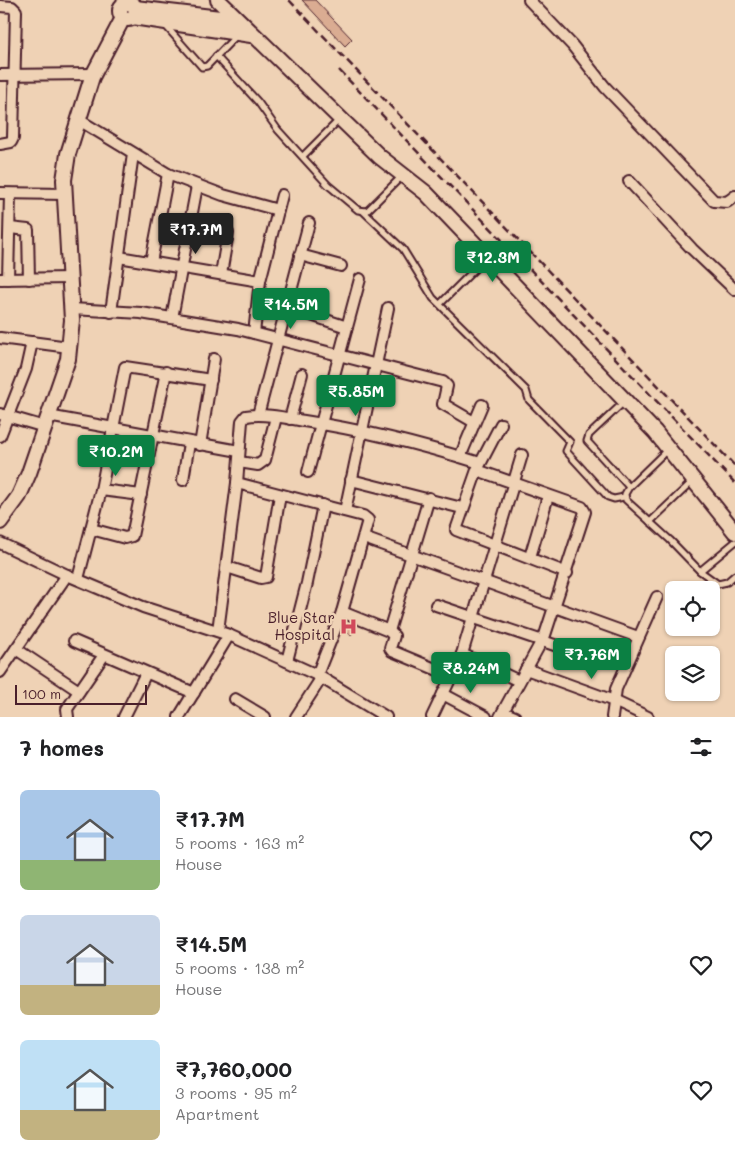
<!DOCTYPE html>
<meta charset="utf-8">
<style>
body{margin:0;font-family:Mali,sans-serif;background:#f6f6f6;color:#202124;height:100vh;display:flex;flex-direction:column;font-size:19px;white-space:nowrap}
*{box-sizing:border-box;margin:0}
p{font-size:16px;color:#757577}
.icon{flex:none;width:28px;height:28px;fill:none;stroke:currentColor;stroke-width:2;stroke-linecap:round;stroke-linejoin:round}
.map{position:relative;height:717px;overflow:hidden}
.details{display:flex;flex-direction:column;background:#fff;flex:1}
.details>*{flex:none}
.fabs{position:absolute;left:665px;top:581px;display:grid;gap:10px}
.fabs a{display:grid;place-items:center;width:55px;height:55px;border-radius:8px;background:#fff;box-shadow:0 1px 4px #0004;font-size:25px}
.scale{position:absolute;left:15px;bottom:12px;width:132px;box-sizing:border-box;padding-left:5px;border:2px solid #4a1f2b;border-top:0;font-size:14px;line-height:18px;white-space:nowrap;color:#4a1f2b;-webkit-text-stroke:4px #efd2b5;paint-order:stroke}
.price{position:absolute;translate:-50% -42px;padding:0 11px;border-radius:5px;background:#0b8043;color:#fff;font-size:16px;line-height:32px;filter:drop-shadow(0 1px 2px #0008)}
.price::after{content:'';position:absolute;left:50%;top:30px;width:15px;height:11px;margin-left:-8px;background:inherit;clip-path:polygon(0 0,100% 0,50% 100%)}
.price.selected{background:#222;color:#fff}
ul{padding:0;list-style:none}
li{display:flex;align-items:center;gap:15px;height:125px;padding:0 20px}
li span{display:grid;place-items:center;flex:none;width:140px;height:100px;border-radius:8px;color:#555}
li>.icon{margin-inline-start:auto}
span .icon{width:60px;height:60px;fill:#fffc;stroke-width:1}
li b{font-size:21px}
h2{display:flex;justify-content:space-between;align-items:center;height:60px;padding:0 20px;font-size:21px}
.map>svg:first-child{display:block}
.building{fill:#daac92;stroke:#4a1f2b}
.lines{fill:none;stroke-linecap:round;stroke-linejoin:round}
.service-casing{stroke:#4a1f2b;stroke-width:9}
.minor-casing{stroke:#4a1f2b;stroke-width:14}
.tertiary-casing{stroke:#4a1f2b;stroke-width:18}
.service{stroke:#efd2b5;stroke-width:5}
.minor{stroke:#efd2b5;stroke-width:10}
.tertiary{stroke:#efd2b5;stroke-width:14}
.rail{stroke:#4a1f2b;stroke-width:2.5;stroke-dasharray:8 4;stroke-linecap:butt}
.labels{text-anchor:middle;stroke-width:5;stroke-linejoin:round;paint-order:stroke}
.poi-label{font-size:15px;fill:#4a1f2b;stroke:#efd2b5;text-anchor:end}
</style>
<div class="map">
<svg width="735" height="717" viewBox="0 0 735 717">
<rect width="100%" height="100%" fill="#efd2b5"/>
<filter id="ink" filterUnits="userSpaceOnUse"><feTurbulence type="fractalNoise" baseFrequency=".02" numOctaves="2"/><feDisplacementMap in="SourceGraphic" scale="10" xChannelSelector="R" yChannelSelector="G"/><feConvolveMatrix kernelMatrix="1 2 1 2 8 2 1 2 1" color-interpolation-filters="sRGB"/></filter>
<g filter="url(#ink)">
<!-- building -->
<g class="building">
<path d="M302 0H315L352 39 345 46Z"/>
<path d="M345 623 355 628 351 635 342 630Z"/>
</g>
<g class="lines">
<defs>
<g id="service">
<path d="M165 25 202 67 207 66 236 36"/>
<path d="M216 56 258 102 278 130 328 185 358 210 367 211 402 176"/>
<path d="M303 156 340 119"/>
<path d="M364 212 403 249 433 298 526 390 529 400 570 442 566 451 608 497 614 499 624 497"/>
<path d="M440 304 487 257"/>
<path d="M625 401 589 435 587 441 629 487 625 494 626 500 670 540 700 571 718 584 727 582 735 575"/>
<path d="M629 487 668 449"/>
<path d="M650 522 693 481"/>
<path d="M700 571 735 542"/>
</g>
<g id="minor">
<path d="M529 0 572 45 605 87 714 201 727 202 735 196"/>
<path d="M0 6 12 7 16 11 13 138 11 142 0 144"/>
<path d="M0 75 94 74"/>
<path d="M79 120 168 174 223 195 278 210"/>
<path d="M629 181 692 249 735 290"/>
<path d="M0 193 65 194"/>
<path d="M10 228 28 230 29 279"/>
<path d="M300 255 341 266"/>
<path d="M119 257 260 281"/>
<path d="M151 262 168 174"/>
<path d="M221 274 228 233"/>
<path d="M0 279 71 278"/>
<path d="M8 279 10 194"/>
<path d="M258 301 287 307 347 327"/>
<path d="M72 309 141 313 238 329 443 382 447 386 443 404 474 422"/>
<path d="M111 312 133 154"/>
<path d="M172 318 197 186"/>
<path d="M254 333 260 281 282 195"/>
<path d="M0 338 69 347"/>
<path d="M0 414 45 427"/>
<path d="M258 415 309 223"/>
<path d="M48 416 239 451"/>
<path d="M290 419 302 374"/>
<path d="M501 424 477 470 456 530 567 573"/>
<path d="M0 436 26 369 32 342"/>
<path d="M200 445 214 359"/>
<path d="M460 457 482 405"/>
<path d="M239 462 258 465 265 460 276 417"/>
<path d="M477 470 582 507 585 512 545 635 500 717"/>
<path d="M308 472 360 279"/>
<path d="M183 480 189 443"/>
<path d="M351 480 462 508"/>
<path d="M237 483 363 516 368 520 342 612 317 675"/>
<path d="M101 490 141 495"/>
<path d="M345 511 388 308"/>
<path d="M91 529 125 538 132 536 166 372"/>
<path d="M364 538 638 637"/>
<path d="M0 543 67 575 143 607 229 635 317 675 386 717"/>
<path d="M530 557 548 496"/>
<path d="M227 567 261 578 266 577 280 495"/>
<path d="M78 579 101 490 125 367 211 380"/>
<path d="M436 605 590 657"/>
<path d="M342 612 389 631 394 636 390 648 392 651 452 676"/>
<path d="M218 631 237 483 242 421 246 416C265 413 286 418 304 421 363 430 423 445 480 463"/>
<path d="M389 631 429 498"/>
<path d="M74 641 194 693"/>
<path d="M16 649 79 691"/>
<path d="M462 654 519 681"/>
<path d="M287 661 307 583 323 505"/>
<path d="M526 669 614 701 648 717"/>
<path d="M0 672 67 575"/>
<path d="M443 694 486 717"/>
<path d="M235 699 265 717"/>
<path d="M503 712 515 717"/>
<path d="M68 717 67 709 104 655"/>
<path d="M124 717 146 673"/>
<path d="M179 717 229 635"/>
<path d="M296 717 322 677"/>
<path d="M432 717 462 654 522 455"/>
<path d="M612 717 616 689 657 597"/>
</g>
<g id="tertiary">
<path d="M218 0 380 157 426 193 655 432 735 532"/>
<circle cx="128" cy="11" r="8"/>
<path d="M135 8 237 20"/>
<path d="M133 17 251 35"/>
<path d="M0 522 19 496 29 473 68 359 72 320 64 180 68 154 92 77 123 18"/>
</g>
</defs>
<!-- service casing -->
<use href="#service" class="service-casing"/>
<!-- minor casing -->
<use href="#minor" class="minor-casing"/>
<!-- tertiary casing -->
<use href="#tertiary" class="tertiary-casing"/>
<!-- service -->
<use href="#service" class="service"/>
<!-- minor -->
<use href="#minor" class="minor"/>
<!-- tertiary -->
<use href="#tertiary" class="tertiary"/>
<!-- rail -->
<g class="rail">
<path d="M289 0 735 466"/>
<path d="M339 70 735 483"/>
</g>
</g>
</g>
<!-- icons -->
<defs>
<symbol id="hospital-bare" viewBox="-9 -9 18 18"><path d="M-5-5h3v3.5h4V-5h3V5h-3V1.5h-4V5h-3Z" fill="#d1495b" stroke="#efd2b5" stroke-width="2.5" paint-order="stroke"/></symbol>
</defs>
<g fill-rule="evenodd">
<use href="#hospital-bare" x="336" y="614" width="25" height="25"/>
</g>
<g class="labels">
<!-- poi labels -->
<g class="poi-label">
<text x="335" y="623">Blue Star<tspan x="335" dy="17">Hospital</tspan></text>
</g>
</g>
</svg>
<div class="fabs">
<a><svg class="icon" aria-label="locate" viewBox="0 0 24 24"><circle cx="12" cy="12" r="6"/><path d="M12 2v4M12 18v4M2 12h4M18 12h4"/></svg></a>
<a><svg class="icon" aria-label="layers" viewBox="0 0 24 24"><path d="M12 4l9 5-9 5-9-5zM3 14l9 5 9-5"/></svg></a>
</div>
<div class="scale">100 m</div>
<b class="price selected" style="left:196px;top:255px">₹17.7M</b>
<b class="price" style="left:493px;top:283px">₹12.3M</b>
<b class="price" style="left:291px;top:330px">₹14.5M</b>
<b class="price" style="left:356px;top:417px">₹5.85M</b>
<b class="price" style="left:116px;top:477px">₹10.2M</b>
<b class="price" style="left:592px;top:680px">₹7.76M</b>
<b class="price" style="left:471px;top:694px">₹8.24M</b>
</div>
<section class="details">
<h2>7 homes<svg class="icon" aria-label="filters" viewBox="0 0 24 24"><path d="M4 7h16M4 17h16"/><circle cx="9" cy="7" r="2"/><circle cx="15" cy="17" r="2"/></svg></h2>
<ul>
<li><span style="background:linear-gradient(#a9c7e8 70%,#8fb573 0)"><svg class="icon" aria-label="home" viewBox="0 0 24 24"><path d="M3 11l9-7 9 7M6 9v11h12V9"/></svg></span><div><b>₹17.7M</b><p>5 rooms · 163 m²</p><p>House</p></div><svg class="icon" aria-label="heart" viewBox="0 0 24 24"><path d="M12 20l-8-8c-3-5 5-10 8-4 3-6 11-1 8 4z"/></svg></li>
<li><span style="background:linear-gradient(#c9d6e8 70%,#c2b280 0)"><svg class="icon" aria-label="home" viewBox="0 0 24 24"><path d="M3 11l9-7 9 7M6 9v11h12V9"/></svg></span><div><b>₹14.5M</b><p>5 rooms · 138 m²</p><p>House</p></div><svg class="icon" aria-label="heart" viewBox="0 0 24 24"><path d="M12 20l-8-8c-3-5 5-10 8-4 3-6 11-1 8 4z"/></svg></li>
<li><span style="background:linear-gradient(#bfe0f5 70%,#c2b280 0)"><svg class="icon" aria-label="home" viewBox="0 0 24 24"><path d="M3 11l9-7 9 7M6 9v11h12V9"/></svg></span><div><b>₹7,760,000</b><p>3 rooms · 95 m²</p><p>Apartment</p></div><svg class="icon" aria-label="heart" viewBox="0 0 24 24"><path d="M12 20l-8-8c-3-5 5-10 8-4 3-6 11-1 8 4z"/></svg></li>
</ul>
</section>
